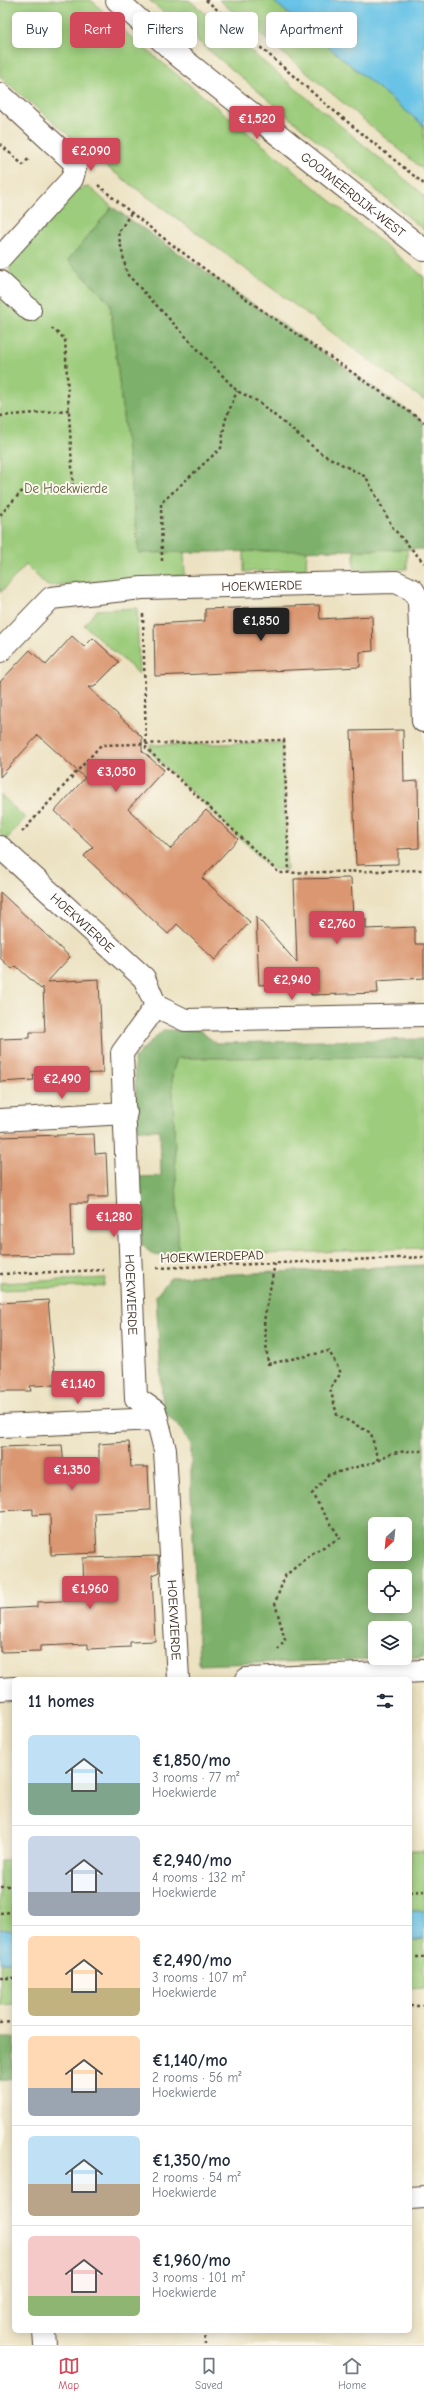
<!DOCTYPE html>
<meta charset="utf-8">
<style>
body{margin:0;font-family:"Comic Neue",sans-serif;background:#f6f6f7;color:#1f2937;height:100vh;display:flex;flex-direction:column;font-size:15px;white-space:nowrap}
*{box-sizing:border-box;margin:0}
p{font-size:13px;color:#747a83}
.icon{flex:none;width:22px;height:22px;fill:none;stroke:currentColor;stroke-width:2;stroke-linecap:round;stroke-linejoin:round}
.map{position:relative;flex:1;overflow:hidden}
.sheet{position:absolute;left:12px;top:1677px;width:400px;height:656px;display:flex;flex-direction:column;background:#fff;border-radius:6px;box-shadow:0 2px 10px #0003}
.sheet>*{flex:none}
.guide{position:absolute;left:12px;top:12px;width:400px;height:36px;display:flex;gap:8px}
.needle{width:26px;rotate:207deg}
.tools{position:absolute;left:368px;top:1517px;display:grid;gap:8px}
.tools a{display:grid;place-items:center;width:44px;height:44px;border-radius:6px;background:#fff;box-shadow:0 2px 10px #0003;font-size:20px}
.price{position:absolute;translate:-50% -34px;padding:0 9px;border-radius:4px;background:#d1495b;color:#fff;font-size:13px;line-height:26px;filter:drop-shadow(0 1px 2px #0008)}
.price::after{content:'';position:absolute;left:50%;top:24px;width:12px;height:9px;margin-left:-6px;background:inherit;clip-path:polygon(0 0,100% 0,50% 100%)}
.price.current{background:#222;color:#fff}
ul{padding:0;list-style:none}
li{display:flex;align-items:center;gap:12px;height:100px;padding:0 16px}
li+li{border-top:1px solid #e0e1e3}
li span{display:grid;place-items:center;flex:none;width:112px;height:80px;border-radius:6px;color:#555}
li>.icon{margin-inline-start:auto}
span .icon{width:48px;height:48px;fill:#fffc;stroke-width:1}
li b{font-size:17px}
h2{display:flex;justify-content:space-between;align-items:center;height:48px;padding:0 16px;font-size:17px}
.tag{padding:0 14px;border-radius:6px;background:#fff;box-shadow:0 2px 10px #0003;font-size:14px;line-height:36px}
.tag.current{background:#d1495b;color:#fff}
.dock{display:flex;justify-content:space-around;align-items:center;height:56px;border-top:1px solid #e0e1e3;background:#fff;font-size:11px;color:#747a83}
.dock a{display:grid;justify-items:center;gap:2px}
.dock .current{color:#d1495b}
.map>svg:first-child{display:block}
.green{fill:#9ccc7b;stroke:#6c7b4c}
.forest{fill:#7db06b;stroke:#5c6d44;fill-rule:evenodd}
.water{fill:#68c3e6;stroke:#527682}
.building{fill:#da9771}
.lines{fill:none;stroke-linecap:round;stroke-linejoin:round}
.street-casing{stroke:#564637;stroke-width:24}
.secondary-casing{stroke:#564637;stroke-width:24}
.path{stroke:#564637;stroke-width:2.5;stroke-dasharray:3 3;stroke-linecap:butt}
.street{stroke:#fff;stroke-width:22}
.secondary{stroke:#fff;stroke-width:22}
.labels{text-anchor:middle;stroke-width:4;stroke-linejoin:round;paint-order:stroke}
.street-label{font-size:13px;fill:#3b2a1e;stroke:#fbf7ec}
.park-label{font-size:13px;fill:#585b3a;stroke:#fbf7ec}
</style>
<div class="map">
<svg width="424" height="2345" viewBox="0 0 424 2345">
<rect width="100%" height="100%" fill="#fbf7ec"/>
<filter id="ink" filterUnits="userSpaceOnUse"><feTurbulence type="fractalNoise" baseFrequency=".025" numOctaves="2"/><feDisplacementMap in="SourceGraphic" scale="8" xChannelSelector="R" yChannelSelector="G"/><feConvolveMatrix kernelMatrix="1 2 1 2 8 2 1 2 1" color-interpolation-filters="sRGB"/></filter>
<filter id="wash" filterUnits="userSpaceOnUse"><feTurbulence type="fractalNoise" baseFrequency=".012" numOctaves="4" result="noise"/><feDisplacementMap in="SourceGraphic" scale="16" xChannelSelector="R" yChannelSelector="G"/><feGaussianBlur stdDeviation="0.9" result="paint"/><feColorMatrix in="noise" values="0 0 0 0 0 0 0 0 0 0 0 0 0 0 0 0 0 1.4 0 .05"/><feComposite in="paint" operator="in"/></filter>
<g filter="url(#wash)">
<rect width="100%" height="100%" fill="#ece2c2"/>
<!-- green -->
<g class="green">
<path d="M0 0H91L131 37 424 277V400L103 164 0 77Z"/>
<path d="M149 0H189L424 195V230Z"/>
<path d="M219 0H272L424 126V170Z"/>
<path d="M89 187 112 207 68 260 110 303 139 553 184 552 185 575 47 586 26 565 0 593V295L12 278 9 265 77 189Z"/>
<path d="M407 548V569H354V551Z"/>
<path d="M307 550 306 569 244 572V551Z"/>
<path d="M137 608 139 674 84 625 97 610Z"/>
<path d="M282 743 287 870 272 869 149 751 150 745Z"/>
<path d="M0 794 25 818 6 840 0 834Z"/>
<path d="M424 1057V1248L179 1257 172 1074 177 1058Z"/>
<path d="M105 1278 104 1286 0 1290V1283Z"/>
<rect x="410" y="1851" width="14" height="60"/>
<path d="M0 1860H14V1931L0 1929Z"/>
<path d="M424 1939V1988L410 1989V1941Z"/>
<path d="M0 1962H14V2004L0 2005Z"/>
</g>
<!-- forest -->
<g class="forest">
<path d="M112 207 424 422V549L139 553 110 303 68 260Z"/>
<path d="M163 1030H199L216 1043 424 1039V1057L177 1058 172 1074 179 1257 153 1255 142 1245 139 1177 161 1176 160 1130H138L134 1058Z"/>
<path d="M424 1265V1657L405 1658V1628H375V1658H401L199 1665 191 1493V1445L184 1433 163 1410 156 1296 171 1277ZM375 1524H405V1554H375ZM375 1576H405V1606H375Z"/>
<path d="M0 2037H14V2078L0 2080Z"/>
</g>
<!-- water -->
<g class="water">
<path d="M272 0H424V126Z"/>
<path d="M410 1911H424V1939L410 1941Z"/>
<path d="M0 1929 14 1931V1962H0Z"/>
</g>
<g id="blocks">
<!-- building -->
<g class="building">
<path d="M319 605 320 619 372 616 373 651 360 652V667L155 676 154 624 205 621V609Z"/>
<path d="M72 636 84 647 93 638 119 662 94 687H88L142 737V751L164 770 128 809 170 849 206 810 238 839 202 878 250 922 215 960 177 924 168 934 84 856 93 847 55 811 85 778 38 735 0 777V682L30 650 46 665Z"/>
<path d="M403 730 404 782 418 781 419 848 398 849V864L356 865 351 731Z"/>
<path d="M351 878 353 919H366V929L415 927V944H424V978L377 981 378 993 311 995V982L259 985 256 916 297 963 294 879Z"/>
<path d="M0 892 70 957 47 982 99 979 103 1073 33 1075 34 1080 0 1082V1039L30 1038V1032H45L43 987 41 989 16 966 12 969 0 958Z"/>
<path d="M94 1134 95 1154 106 1153 108 1197H88V1203H71L73 1255 0 1256V1137Z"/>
<path d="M48 1300 56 1385 30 1386 31 1391H0V1303Z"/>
<path d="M129 1442 131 1467H148L150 1510 95 1513 97 1553 51 1555 50 1514 33 1515V1509L0 1511V1447L62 1445 64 1466 99 1464V1444Z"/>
<path d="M158 1556 159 1572 152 1575 155 1641 130 1642V1647L88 1649V1644L40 1646V1651L0 1652V1609L37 1607V1602L84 1600 83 1558Z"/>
</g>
</g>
</g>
<g filter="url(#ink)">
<use href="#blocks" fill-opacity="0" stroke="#564637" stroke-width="1"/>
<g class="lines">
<defs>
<g id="street">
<path d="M0 94 76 164 72 179 0 258"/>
<path d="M0 282 30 310"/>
<path id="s1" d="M0 651 51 598 142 588 396 582 413 590 419 601 423 721"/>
<path id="s2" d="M0 847 144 978 156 1006 122 1053 136 1398 155 1411 165 1450 178 1679"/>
<path d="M156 1006 185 1020 424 1015"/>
<path d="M0 1120 126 1113"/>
<path d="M0 1426 157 1419"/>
<path d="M247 1679 424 1671"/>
<path d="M0 1689 14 1688"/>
<path d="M410 2198 424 2197"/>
<path d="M44 2331 45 2345"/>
</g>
<g id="secondary">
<path id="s3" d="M117 0 180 57 424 250"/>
</g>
</defs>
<!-- street casing -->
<use href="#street" class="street-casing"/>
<!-- secondary casing -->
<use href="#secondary" class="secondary-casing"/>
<!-- path -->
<g class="path">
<path d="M206 0 328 106 424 184"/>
<path d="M0 144 23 165 30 157"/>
<path d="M98 185C200 272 314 345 424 422"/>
<path d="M131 213 118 233 127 274 237 391 257 401 322 454 366 477 393 528 424 563"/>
<path d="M0 416 69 410"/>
<path d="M0 515 24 489 73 486 65 339 50 327"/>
<path d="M162 561 161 503 221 448 225 421 237 391"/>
<path d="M143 614 146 748 279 873 424 870"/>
<path d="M22 832 101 745 284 740 289 872"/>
<path d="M275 1263 264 1321 268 1364 329 1351 341 1373 330 1388 337 1415 371 1433 378 1461 328 1475 312 1494 340 1538 311 1554 285 1576 275 1603 285 1640 278 1650"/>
<path d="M157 1268 424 1257"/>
<path d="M0 1274 104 1270"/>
<path d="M379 1461C388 1450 410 1451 424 1451"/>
<path d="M0 1886H14"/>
<path d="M410 1892 424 1891"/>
<path d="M0 1913 14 1912"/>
<path d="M410 1957H424"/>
<path d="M0 1978H14"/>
<path d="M410 2006H424"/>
<path d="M0 2023 14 2022"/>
<path d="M204 2331 205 2345"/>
</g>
<!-- street -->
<use href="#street" class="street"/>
<!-- secondary -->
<use href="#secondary" class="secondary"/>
</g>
</g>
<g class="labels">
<!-- street labels -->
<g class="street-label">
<text dy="5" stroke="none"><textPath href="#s3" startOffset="306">GOOIMEERDIJK-WEST</textPath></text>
<text dy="5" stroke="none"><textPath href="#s1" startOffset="285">HOEKWIERDE</textPath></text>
<text dy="5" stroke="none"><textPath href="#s2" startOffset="112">HOEKWIERDE</textPath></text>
<text transform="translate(212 1256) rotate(-2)" y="5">HOEKWIERDEPAD</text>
<text dy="5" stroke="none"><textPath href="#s2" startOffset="525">HOEKWIERDE</textPath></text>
<text dy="5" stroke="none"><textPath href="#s2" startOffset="862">HOEKWIERDE</textPath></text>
</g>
<!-- park labels -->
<g class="park-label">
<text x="66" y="493">De Hoekwierde</text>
</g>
</g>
</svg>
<div class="tools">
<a><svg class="needle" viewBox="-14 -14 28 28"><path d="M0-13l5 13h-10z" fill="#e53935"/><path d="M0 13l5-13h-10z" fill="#747a83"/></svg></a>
<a><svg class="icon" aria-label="locate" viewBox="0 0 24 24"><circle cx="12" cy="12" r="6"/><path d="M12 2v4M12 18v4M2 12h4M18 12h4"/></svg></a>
<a><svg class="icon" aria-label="layers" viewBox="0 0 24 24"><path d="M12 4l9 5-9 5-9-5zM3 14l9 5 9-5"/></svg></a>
</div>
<b class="price" style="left:257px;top:140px">€1,520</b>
<b class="price" style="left:91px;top:172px">€2,090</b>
<b class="price current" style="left:261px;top:642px">€1,850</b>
<b class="price" style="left:116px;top:793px">€3,050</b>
<b class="price" style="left:337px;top:945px">€2,760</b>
<b class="price" style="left:292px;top:1001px">€2,940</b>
<b class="price" style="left:62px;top:1100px">€2,490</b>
<b class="price" style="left:114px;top:1238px">€1,280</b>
<b class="price" style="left:78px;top:1405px">€1,140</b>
<b class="price" style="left:72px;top:1491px">€1,350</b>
<b class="price" style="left:90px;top:1610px">€1,960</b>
<div class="guide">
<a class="tag">Buy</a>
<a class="tag current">Rent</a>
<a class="tag">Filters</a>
<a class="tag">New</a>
<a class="tag">Apartment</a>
</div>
<section class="sheet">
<h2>11 homes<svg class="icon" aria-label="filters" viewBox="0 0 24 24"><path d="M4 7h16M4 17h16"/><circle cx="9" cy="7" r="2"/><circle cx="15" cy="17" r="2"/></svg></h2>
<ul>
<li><span style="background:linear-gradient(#bfe0f5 60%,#7fa58c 0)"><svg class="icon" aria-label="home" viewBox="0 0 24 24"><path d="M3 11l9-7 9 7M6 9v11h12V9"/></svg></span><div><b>€1,850/mo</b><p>3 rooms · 77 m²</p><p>Hoekwierde</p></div></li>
<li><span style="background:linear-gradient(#c9d6e8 70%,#9aa5b1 0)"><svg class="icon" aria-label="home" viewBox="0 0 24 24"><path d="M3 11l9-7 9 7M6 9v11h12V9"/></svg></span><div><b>€2,940/mo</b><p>4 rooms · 132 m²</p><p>Hoekwierde</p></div></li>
<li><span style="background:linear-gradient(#ffd9b3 65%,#c2b280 0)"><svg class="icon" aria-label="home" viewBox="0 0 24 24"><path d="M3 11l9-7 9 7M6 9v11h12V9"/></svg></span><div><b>€2,490/mo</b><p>3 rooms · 107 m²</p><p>Hoekwierde</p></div></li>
<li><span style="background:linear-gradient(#ffd9b3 65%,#9aa5b1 0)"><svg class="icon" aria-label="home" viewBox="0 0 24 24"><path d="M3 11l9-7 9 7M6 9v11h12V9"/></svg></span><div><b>€1,140/mo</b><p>2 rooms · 56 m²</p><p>Hoekwierde</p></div></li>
<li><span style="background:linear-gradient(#bfe0f5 60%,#b9a48a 0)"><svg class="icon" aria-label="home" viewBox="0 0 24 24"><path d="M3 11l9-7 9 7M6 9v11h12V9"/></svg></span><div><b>€1,350/mo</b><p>2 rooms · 54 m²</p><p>Hoekwierde</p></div></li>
<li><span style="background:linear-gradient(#f6c9c9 75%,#8fb573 0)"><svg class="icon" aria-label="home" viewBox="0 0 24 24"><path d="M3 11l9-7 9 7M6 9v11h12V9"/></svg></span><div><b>€1,960/mo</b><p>3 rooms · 101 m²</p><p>Hoekwierde</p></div></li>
</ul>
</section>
</div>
<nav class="dock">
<a class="current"><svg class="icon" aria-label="map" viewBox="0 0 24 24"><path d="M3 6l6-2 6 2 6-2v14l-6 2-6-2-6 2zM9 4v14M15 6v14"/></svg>Map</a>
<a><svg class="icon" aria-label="saved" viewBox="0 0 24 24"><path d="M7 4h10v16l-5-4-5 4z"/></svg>Saved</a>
<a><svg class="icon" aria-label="home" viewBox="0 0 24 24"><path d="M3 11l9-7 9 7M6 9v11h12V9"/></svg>Home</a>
</nav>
